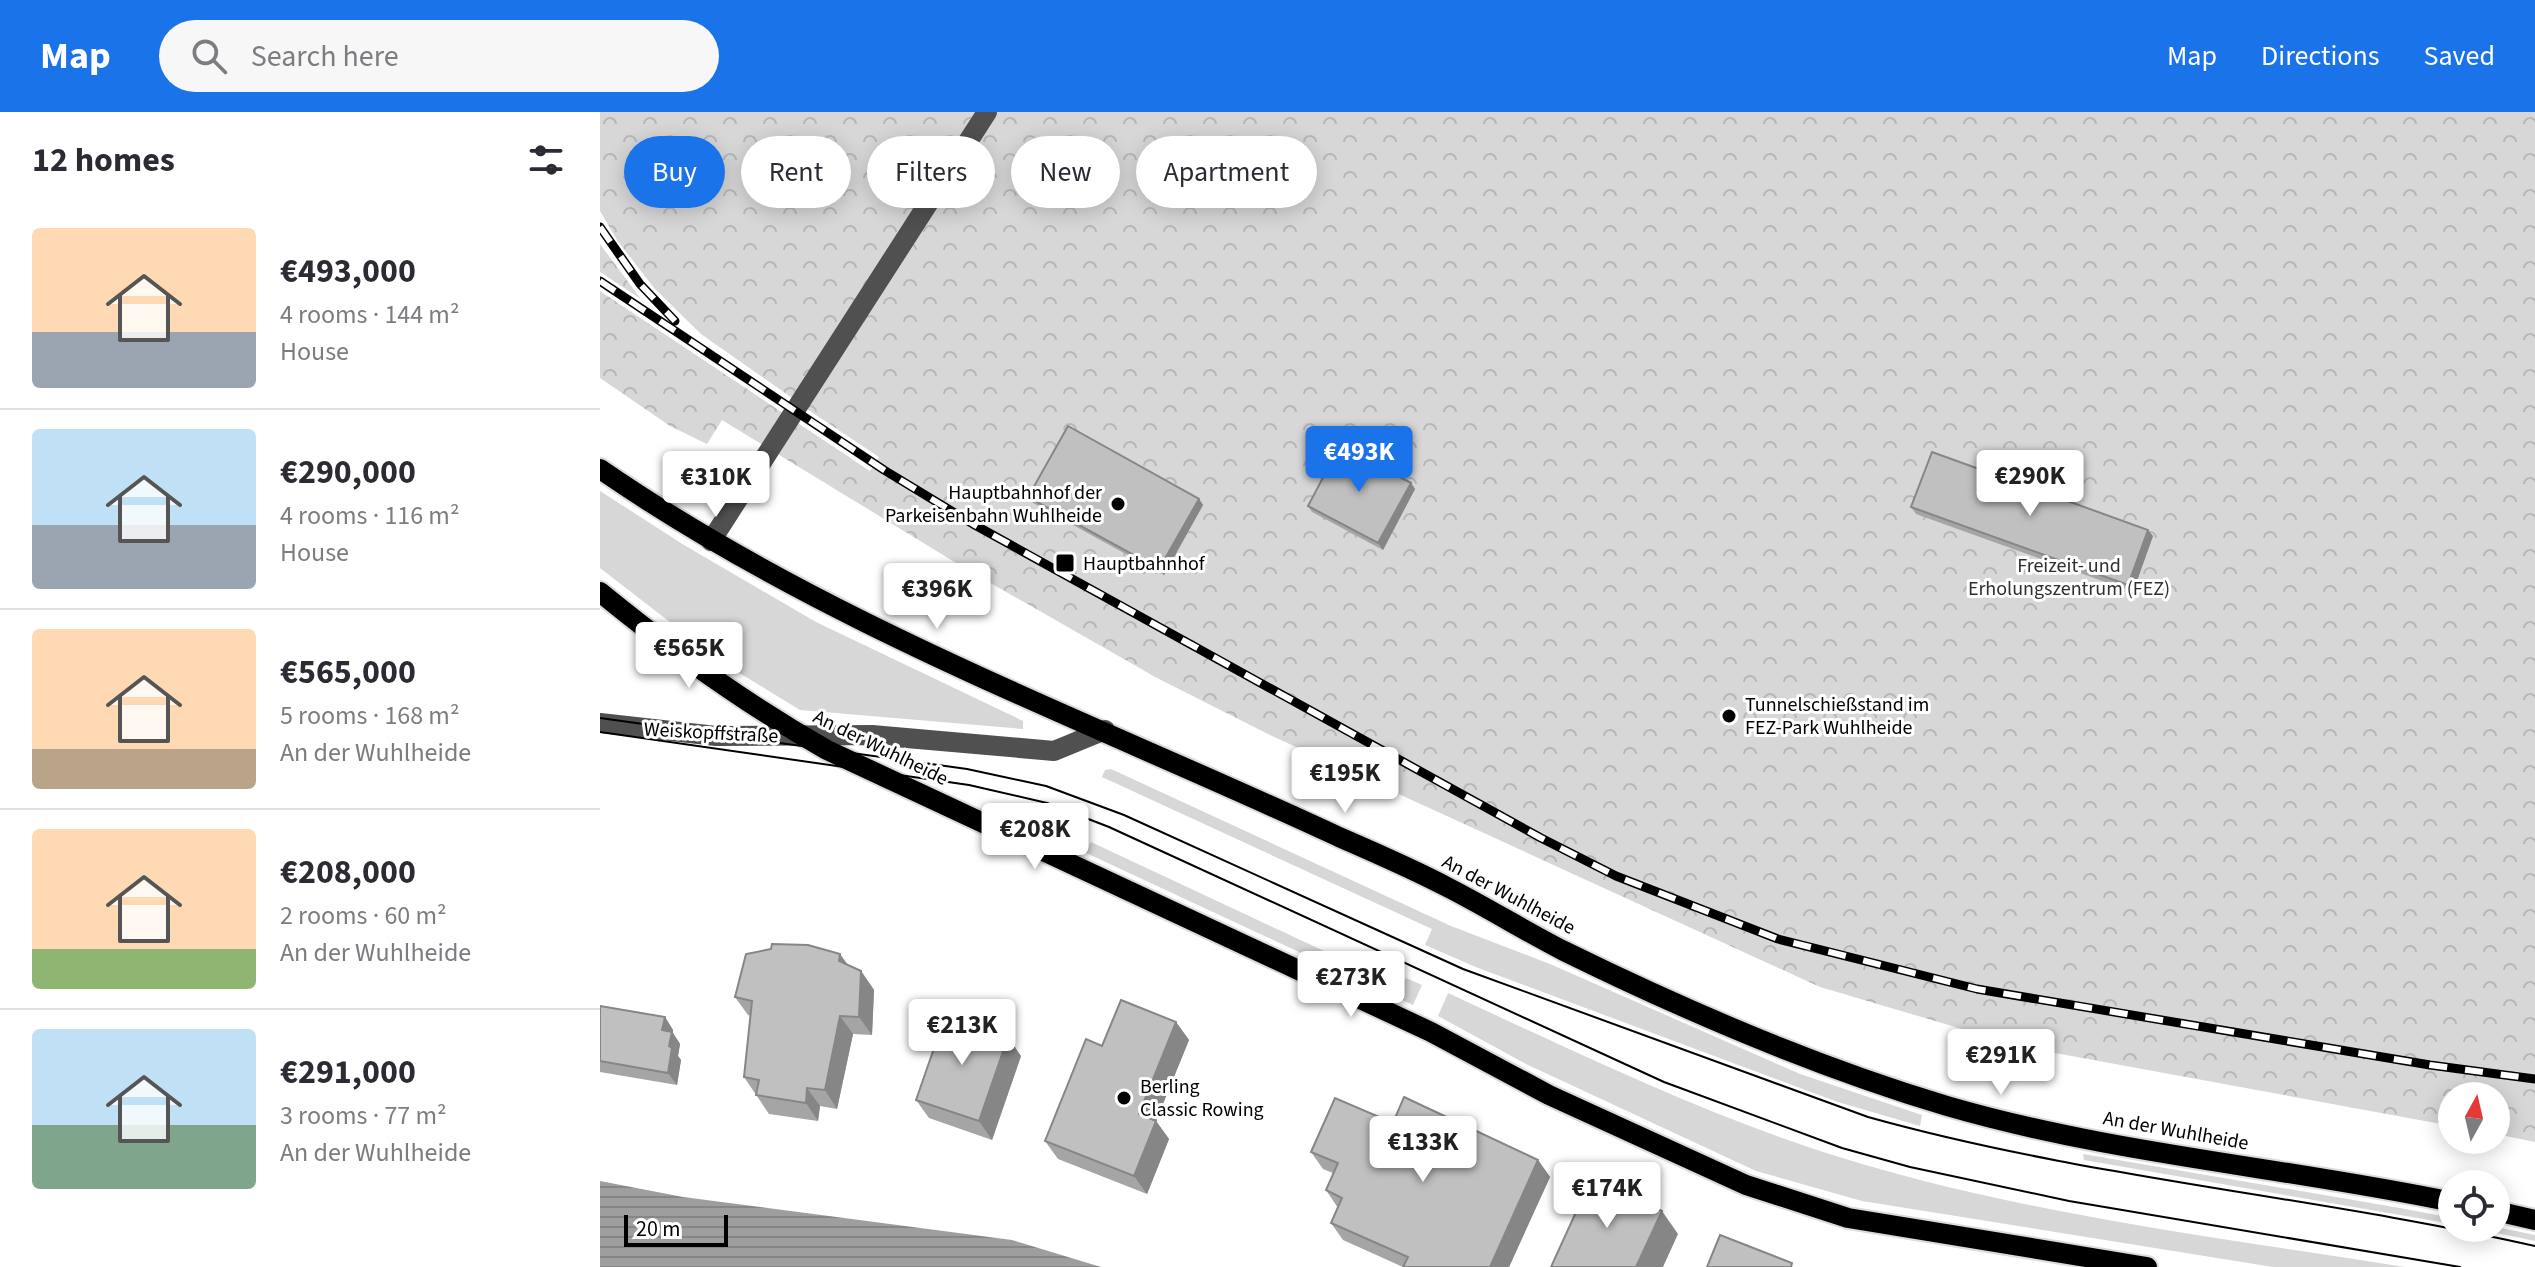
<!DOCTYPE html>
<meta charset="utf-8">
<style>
body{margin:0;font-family:"Source Sans 3",sans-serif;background:#f7f7f7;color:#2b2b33;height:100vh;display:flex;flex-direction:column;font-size:30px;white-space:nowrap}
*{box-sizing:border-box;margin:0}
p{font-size:26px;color:#7c7c81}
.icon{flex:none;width:44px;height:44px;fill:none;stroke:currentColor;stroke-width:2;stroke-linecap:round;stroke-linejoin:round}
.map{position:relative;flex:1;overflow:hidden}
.panel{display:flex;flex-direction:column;background:#fff;width:600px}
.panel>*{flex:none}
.guide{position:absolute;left:24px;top:24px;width:760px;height:72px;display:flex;gap:16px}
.needle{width:52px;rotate:8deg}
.controls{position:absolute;left:1838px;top:970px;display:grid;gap:16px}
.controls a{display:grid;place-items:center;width:72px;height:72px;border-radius:50%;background:#fff;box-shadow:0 4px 20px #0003;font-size:40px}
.scale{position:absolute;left:24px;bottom:20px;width:104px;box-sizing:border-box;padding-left:8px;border:4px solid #000;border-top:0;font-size:22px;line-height:28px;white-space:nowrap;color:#000;-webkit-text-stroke:6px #fff;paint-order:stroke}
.price{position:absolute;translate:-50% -68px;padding:0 18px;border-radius:8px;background:#fff;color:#222;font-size:26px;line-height:52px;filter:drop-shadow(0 2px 4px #0008)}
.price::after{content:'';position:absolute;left:50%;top:48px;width:24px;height:18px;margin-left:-12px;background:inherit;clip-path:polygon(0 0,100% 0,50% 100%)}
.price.on{background:#1a73e8;color:#fff}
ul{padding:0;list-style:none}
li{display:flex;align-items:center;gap:24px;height:200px;padding:0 32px}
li+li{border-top:2px solid #e1e1e2}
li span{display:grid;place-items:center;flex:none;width:224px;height:160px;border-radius:8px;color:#555}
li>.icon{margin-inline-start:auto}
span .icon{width:96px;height:96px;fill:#fffc;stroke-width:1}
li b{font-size:34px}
h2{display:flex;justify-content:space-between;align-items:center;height:96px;padding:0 32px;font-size:34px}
.chip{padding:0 28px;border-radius:36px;background:#fff;box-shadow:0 4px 20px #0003;font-size:28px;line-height:72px}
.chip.on{background:#1a73e8;color:#fff}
header{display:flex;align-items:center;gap:48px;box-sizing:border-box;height:112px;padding:0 40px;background:#1a73e8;color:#fff}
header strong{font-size:38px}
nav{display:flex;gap:44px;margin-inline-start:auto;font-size:28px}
.search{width:560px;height:72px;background:#f7f7f7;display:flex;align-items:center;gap:20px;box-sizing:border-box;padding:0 28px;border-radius:44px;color:#7c7c81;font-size:30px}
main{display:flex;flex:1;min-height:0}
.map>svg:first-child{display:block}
.green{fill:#d7d7d7}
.forest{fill:url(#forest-crowns)}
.water{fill:url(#water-rules)}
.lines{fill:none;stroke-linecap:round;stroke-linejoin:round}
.major-casing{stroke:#dbdbdb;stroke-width:24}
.minor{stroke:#505050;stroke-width:20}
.major{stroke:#000;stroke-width:20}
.tram{stroke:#000;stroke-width:2}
.rail-casing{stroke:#000;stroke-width:9}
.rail{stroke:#fff;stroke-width:6;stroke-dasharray:18;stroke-linecap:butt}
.wall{fill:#a5a5a5}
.shaded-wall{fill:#868686}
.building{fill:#c0c0c0;stroke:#868686;stroke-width:2}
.poi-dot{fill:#000;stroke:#fff;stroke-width:3}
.labels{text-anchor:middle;stroke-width:6;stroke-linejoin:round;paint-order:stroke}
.poi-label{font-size:20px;fill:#000;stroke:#fff;text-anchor:start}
.park-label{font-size:20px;fill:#2e2e2e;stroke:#fff}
.street-label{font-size:20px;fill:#000;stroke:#fff}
</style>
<header>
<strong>Map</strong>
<div class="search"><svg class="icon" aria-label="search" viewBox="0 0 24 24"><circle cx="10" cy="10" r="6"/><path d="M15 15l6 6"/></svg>Search here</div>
<nav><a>Map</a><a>Directions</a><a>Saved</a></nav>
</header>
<main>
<section class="panel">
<h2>12 homes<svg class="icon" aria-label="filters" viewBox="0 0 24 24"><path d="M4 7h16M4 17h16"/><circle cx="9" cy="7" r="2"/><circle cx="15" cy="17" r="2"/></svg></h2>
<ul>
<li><span style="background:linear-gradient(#ffd9b3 65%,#9aa5b1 0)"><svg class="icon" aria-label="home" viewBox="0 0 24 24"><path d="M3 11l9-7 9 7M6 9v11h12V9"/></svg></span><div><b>€493,000</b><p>4 rooms · 144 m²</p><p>House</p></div></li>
<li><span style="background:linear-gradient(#bfe0f5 60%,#9aa5b1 0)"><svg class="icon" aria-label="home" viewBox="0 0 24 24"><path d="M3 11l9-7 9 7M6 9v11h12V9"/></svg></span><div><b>€290,000</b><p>4 rooms · 116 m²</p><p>House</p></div></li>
<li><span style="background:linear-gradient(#ffd9b3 75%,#b9a48a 0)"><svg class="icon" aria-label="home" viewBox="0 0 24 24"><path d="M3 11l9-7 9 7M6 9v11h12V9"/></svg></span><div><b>€565,000</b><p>5 rooms · 168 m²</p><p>An der Wuhlheide</p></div></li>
<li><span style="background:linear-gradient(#ffd9b3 75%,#8fb573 0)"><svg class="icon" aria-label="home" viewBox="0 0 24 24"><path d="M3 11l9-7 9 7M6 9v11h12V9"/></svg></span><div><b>€208,000</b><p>2 rooms · 60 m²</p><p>An der Wuhlheide</p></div></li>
<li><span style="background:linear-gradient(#bfe0f5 60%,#7fa58c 0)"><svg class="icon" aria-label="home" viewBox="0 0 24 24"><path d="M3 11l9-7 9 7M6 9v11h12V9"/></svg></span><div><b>€291,000</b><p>3 rooms · 77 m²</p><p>An der Wuhlheide</p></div></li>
</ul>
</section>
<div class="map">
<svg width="1935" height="1155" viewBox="0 0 1935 1155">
<defs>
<pattern id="forest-crowns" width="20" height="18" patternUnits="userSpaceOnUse" patternTransform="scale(2)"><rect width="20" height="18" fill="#d7d7d7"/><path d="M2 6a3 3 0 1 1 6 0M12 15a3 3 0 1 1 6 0" fill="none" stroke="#b7b7b7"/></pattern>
<pattern id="water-rules" width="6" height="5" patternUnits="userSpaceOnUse" patternTransform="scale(2)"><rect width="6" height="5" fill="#9e9e9e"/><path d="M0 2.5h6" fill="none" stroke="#868686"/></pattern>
</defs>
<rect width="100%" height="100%" fill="#fff"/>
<!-- green -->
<g class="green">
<path d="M0 379 84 433 216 510 423 609V617L200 598 123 551 0 456Z"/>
<path d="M511 657 851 814 950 852 1200 962 1322 1003 1320 1014 1238 990 878 856 825 833 832 817 502 665 505 658Z"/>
<path d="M472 728 487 736 491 730 801 875 806 866 822 873 813 893 469 733Z"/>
<path d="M848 881C967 936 1086 994 1211 1036 1400 1099 1608 1124 1805 1155H1673L1262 1089 1156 1059 926 952 838 904Z"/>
<path d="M1483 1042 1800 1096 1852 1106V1112L1484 1048Z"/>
<path d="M1896 1115 1935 1123V1129L1873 1116Z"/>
</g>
<!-- forest -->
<g class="forest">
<path d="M0 0H378L195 288 101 222 54 176 17 128 0 99Z"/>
<path d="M396 0H1935V1030L1896 1022V984H1852V1014L1423 935 1220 875 672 624 557 566 366 457 122 308 107 332 70 314 0 266V179L270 359 279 345 207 297Z"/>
<path d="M0 132 41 187 0 160Z"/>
</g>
<!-- water -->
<path class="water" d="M0 1069 83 1085 412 1128 501 1155H0Z"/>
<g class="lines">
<defs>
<g id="major">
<path d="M0 357C228 514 490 609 739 725 776 741 813 757 849 776 888 796 925 819 964 839 1088 900 1214 954 1347 994 1512 1042 1684 1055 1852 1090"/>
<path d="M0 480C72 539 146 592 227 638L831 920 949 983 1146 1073 1248 1106 1547 1155"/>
<path d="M1896 1099 1935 1108"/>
</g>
</defs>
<!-- major casing -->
<use href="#major" class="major-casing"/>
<!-- minor -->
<g class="minor">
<path d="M111 429 387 0"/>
<path d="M0 611 116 624 272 623 454 639 505 618"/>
</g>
<!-- major -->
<use href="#major" class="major"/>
<!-- tram -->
<g class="tram">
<path d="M0 606 367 657 446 674 524 703 863 857 1268 1005C1486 1066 1714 1084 1935 1134"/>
<path d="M0 620 369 673 447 691 509 715 1064 970 1242 1036 1310 1055 1469 1089 1860 1155"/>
</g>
<defs>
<g id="rail">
<path d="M0 115 40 172 75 209"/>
<path d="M0 169 284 358 373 412 941 726 1016 764 1178 827 1377 877 1830 953 1935 967"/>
</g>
</defs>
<!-- rail casing -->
<use href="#rail" class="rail-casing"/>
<!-- rail -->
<use href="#rail" class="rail"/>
</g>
<!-- wall -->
<g class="wall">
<path d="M811 371 815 377 783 438 712 400 708 394Z"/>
<path d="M428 385 599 387 603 393 564 463 433 391Z"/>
<path d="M1311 395 1553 424 1533 480 1316 402Z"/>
<path d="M248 853 261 859 274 878 272 923 253 922 237 997 220 994 218 1009 169 1002 144 965 151 904 148 903 135 885Z"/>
<path d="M0 894 65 905 73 918V921L80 932 78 944 81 948 77 973 0 960Z"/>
<path d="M576 910 589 928 556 1009 569 1027 547 1082 458 1047 445 1029 502 934Z"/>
<path d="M385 912 389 919 421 944 392 1028 329 1006 316 988Z"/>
<path d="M793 1011 938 1048 950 1065 909 1155H803L743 1128 731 1111 738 1096 726 1078 733 1061 723 1057 711 1040Z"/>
</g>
<!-- shaded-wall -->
<g class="shaded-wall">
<path d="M811 371 815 377 783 438 778 431Z"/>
<path d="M599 387 603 393 564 463 559 457Z"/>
<path d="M1548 418 1553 424 1533 480 1528 473Z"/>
<path d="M240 842 253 860 239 849Z"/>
<path d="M261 859 274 878 272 923 259 905Z"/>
<path d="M240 904 253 922 237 997 225 978Z"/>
<path d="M65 905 73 918V921L80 932 78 944 81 948 77 973 68 961 69 934 62 918Z"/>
<path d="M576 910 589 928 556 1009 569 1027 547 1082 534 1064 539 1002Z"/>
<path d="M408 925 421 944 392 1028 379 1009Z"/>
<path d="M207 976 220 994 218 1009 206 991Z"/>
<path d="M938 1048 950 1065 909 1155H890Z"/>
<path d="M1062 1099 1078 1122 1063 1155H1036Z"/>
</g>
<!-- building -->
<g class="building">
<path d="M468 314 599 387 559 457 428 385Z"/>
<path d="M740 333 811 371 778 431 708 394Z"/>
<path d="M1332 340 1548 418 1528 473 1311 395Z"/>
<path d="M172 832 208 833 240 842 239 849 261 859 259 905 240 904 225 978 207 976 206 991 156 983 159 968 144 965 152 889 135 885 146 842 171 837Z"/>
<path d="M521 888 576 910 539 1002 556 1009 534 1064 445 1029 486 927 502 934Z"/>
<path d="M0 894 65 905 62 918 72 920 69 934 72 936 68 961 0 949Z"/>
<path d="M347 899 385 912 383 916 408 925 379 1009 316 988Z"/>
<path d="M804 985 938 1048 890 1155H803L808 1145 731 1111 742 1086 726 1078 738 1051 711 1040 735 986 793 1011Z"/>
<path d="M991 1067 1062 1099 1036 1155H951Z"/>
<path d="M1120 1123 1192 1151 1191 1155H1107Z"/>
</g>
<!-- markers -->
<g class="poi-dot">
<circle cx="518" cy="392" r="8"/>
<rect x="455" y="441" width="20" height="20" rx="4"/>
<circle cx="1129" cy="604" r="8"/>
<circle cx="524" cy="986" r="8"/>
</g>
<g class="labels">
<!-- poi labels -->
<g class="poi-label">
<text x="502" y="387" text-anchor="end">Hauptbahnhof der<tspan x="502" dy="23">Parkeisenbahn Wuhlheide</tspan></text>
<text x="483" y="458">Hauptbahnhof</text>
<text x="1145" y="599">Tunnelschießstand im<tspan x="1145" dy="23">FEZ-Park Wuhlheide</tspan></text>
<text x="540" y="981">Berling<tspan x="540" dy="23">Classic Rowing</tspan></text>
</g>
<!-- park labels -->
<g class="park-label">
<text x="1469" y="460">Freizeit- und<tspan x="1469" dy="23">Erholungszentrum (FEZ)</tspan></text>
</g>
<!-- street labels -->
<g class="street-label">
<text transform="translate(111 620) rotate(3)" y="7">Weiskopffstraße</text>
<text transform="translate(281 635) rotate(26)" y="7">An der Wuhlheide</text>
<text transform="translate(909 782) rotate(28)" y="7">An der Wuhlheide</text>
<text transform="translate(1576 1018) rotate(10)" y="7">An der Wuhlheide</text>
</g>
</g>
</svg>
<div class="controls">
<a><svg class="needle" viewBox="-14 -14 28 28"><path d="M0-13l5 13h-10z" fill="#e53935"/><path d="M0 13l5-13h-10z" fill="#7c7c81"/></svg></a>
<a><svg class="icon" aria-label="locate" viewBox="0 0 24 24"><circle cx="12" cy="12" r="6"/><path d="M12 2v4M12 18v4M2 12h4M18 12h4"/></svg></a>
</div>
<div class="scale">20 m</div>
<b class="price on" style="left:759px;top:382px">€493K</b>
<b class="price" style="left:1430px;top:406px">€290K</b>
<b class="price" style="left:116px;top:407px">€310K</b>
<b class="price" style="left:337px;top:519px">€396K</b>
<b class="price" style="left:89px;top:578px">€565K</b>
<b class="price" style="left:745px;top:703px">€195K</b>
<b class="price" style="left:435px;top:759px">€208K</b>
<b class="price" style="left:751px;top:907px">€273K</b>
<b class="price" style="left:362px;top:955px">€213K</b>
<b class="price" style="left:1401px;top:985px">€291K</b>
<b class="price" style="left:823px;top:1072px">€133K</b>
<b class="price" style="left:1007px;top:1118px">€174K</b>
<div class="guide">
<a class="chip on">Buy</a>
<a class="chip">Rent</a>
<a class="chip">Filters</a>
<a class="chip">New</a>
<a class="chip">Apartment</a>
</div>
</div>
</main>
